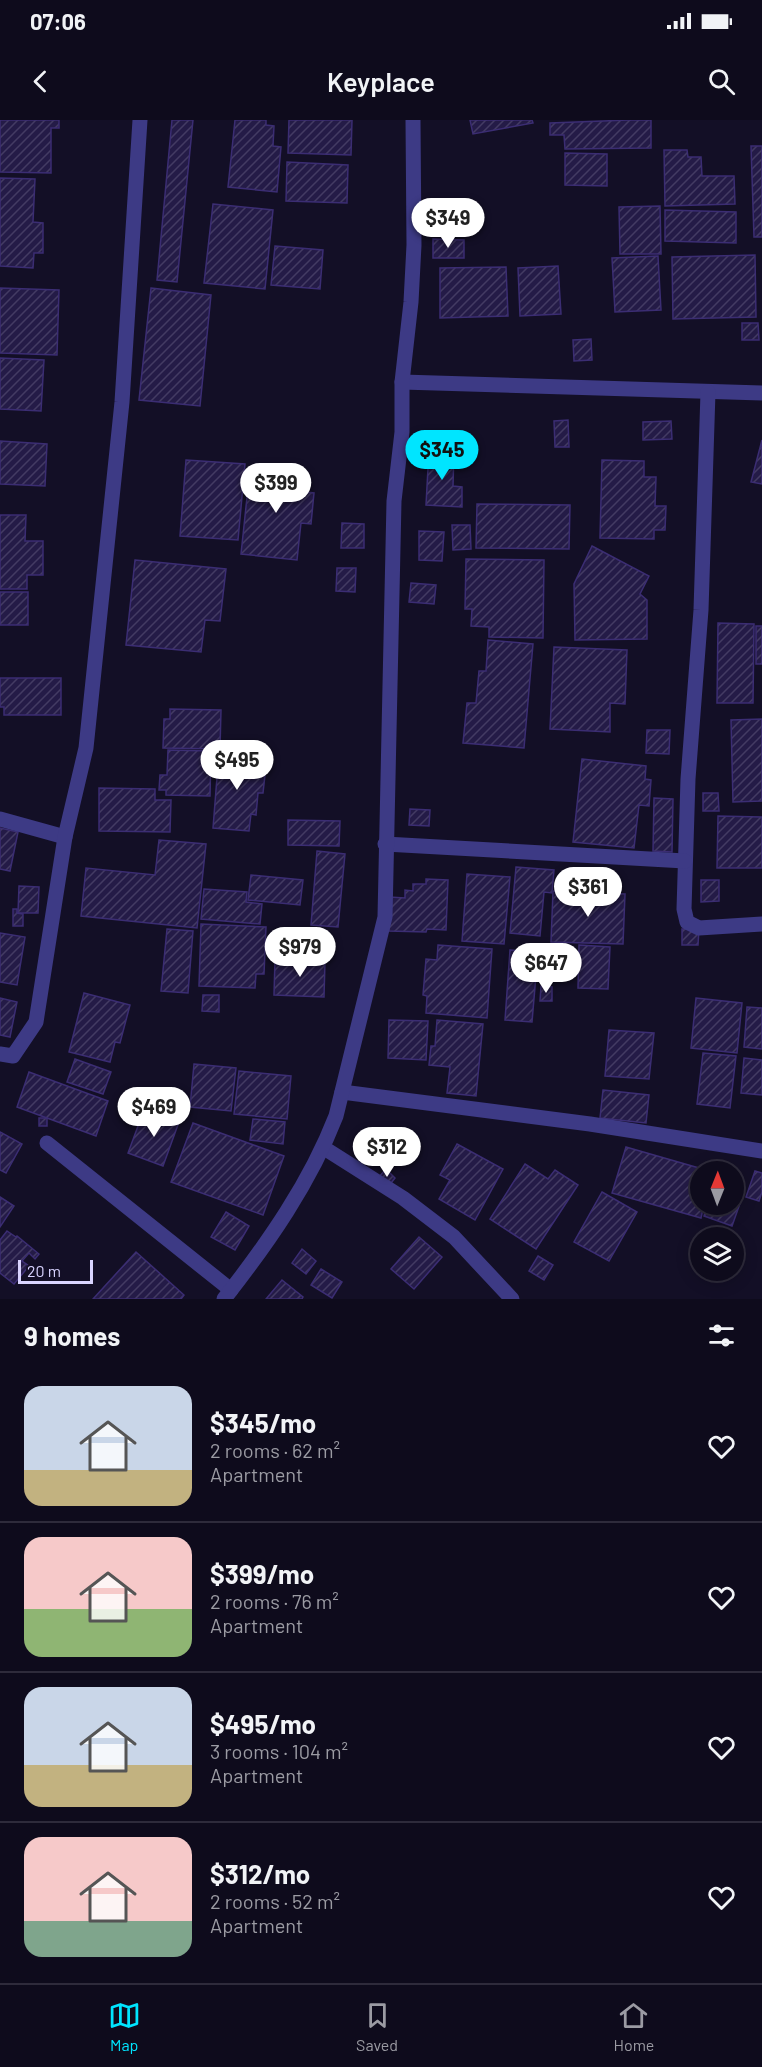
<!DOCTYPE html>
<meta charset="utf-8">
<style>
body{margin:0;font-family:Barlow,sans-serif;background:#171425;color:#f1f3f6;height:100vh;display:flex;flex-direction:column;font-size:22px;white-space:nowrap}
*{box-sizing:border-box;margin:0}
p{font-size:20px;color:#9b9ba3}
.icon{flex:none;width:33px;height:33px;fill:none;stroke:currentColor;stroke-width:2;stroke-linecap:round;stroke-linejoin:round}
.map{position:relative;height:1179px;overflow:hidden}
.details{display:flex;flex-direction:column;background:#0e0b1c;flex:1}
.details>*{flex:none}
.needle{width:39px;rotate:1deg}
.fabs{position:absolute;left:690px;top:1041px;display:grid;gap:12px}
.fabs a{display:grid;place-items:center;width:54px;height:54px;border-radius:50%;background:#0e0b1c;box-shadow:0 3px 15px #0003,0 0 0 2px #2e2b3b;font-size:30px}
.scale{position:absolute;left:18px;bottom:15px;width:75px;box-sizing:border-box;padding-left:6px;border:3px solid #d9d4ff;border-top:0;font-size:16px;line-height:21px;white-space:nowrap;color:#d9d4ff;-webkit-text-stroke:4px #130f26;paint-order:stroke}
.price{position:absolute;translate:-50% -51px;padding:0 14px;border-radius:21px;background:#fff;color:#222;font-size:20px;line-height:39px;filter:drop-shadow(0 2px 3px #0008)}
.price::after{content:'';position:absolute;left:50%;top:36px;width:18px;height:14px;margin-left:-9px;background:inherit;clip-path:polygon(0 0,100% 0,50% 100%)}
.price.current{background:#00e5ff;color:#111}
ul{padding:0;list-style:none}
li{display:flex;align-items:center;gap:18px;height:150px;padding:0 24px}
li+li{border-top:2px solid #2e2b3b}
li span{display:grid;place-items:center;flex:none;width:168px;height:120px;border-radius:18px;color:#555}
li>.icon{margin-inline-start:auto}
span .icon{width:72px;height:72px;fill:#fffc;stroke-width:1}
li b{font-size:26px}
h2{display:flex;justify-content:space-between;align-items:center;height:72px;padding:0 24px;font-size:26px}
.status{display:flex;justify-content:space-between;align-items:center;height:42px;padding:0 30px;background:#0e0b1c;direction:ltr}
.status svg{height:16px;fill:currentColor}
header{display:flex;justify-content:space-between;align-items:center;height:78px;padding:0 24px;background:#0e0b1c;font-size:27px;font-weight:600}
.menu{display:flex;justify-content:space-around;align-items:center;height:84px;border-top:2px solid #2e2b3b;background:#0e0b1c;font-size:16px;color:#9b9ba3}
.menu a{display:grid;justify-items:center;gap:3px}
.menu .current{color:#00e5ff}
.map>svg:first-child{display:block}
.building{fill:url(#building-hatch);stroke:#3b2d73;stroke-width:1.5}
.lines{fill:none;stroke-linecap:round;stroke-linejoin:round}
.street{stroke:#3d3a85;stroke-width:15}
</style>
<div class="status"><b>07:06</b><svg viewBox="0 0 49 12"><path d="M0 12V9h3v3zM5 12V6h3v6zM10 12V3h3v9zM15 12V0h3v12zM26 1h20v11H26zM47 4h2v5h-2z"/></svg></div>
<header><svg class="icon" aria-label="back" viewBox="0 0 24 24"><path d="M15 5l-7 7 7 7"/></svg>Keyplace<svg class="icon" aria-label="search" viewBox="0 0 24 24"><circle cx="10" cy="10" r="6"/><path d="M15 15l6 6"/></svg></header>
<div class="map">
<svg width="762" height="1179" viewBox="0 0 762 1179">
<defs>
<pattern id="building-hatch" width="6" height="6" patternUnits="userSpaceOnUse" patternTransform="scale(1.5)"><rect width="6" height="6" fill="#241b47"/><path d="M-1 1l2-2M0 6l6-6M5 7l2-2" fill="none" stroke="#433b63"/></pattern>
</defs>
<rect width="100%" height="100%" fill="#130f26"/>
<!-- building -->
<g class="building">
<path d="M0 0H59V8H51V53L0 52Z"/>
<path d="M172 0H193L177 162 157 160Z"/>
<path d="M235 0H266V5L274 6 273 26 281 27 277 72 228 67Z"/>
<path d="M289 0H352L351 35 288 33Z"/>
<path d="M470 0H532L533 3 473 14Z"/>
<path d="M629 0H651V28L565 29 564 15H550V3Z"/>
<path d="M751 26H762V117H754Z"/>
<path d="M664 30H687L688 37H701L702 56H734L735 84 665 86Z"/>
<path d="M565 33 607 34V66L565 65Z"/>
<path d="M287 42 348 45 347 83 286 81Z"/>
<path d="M0 58 35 59 33 102 43 103V133H34L33 148 0 146Z"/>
<path d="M213 84 273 90 265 169 204 163Z"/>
<path d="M660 86 661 134H620L619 87Z"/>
<path d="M665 90 736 92V123L665 121Z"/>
<path d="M433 119 464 120V138H433Z"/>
<path d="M275 126 323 130 320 169 271 165Z"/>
<path d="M755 135 756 197 673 199 672 137Z"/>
<path d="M658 136 661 190 615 192 612 138Z"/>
<path d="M558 146 561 194 520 196 518 148Z"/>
<path d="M506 147 508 196 440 198V148Z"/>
<path d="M0 168 59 170 57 235 0 233Z"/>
<path d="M151 168 211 175 200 286 139 280Z"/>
<path d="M742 203H758L759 220H742Z"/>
<path d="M591 219 592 240 574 241 573 220Z"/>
<path d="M0 238 44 240 41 291 0 289Z"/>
<path d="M568 300 569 327H555L554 301Z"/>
<path d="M671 301 672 319 643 320V302Z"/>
<path d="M762 320V364L751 362Z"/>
<path d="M0 321 47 324 45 366 0 364Z"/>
<path d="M429 330 454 331 453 366 462 367V387L426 385Z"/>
<path d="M186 340 245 344 238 420 180 416Z"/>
<path d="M602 340 644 341V357H656L655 386H666L665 410H654V419L600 418Z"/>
<path d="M250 349 308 355 306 372 314 373 311 404 301 403 297 440 241 434Z"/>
<path d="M477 384 570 385 569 429 476 428Z"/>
<path d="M0 395H26L25 421H43V455H27V469H0Z"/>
<path d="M342 403 364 404V428H341Z"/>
<path d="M452 405H470L471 429 453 430Z"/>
<path d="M419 411 444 412 442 441 419 440Z"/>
<path d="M592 426 649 456 640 474 647 480V519L575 520 574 464Z"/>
<path d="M466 439 544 440 543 518 489 517V507L471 506 472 489H465Z"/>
<path d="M135 440 226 449 220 501 205 500 201 532 126 525Z"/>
<path d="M337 448H356L355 472 336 471Z"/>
<path d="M411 463 436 465 434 484 409 482Z"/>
<rect x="0" y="472" width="28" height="33"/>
<path d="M718 503 754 504 753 583H717Z"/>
<rect x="756" y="506" width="6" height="38"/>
<path d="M488 520 533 524 524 628 463 623 467 583H476L479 551H486Z"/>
<path d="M554 527 627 530 625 584 610 583V612L550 609Z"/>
<path d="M0 558H61V595H4V587H0Z"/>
<path d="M170 589 221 590 220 629 163 628 164 599H170Z"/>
<path d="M762 599V681L733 682 731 600Z"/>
<path d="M647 610H670L669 634 646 633Z"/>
<path d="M168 630 211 631 210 676 166 675V670H159L160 655H167Z"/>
<path d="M219 632 258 635 256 654 265 655 263 673H258L256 695 251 694 249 711 213 708Z"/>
<path d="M582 639 646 646 645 659 651 660 649 686 639 685 634 728 573 722Z"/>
<path d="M99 668 155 669V680H171L170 712 99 711Z"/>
<path d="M703 673H718L719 691H703Z"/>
<path d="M654 678 673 679 672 732 653 731Z"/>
<path d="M410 689 430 690 429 706 409 705Z"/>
<path d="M718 696 762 697V748H717Z"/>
<path d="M288 700 340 701 339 726 288 725Z"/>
<path d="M0 708 18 712 10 751 0 749Z"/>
<path d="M159 720 206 724 197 808 81 796 86 748 155 755Z"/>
<path d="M317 731 345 734 338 807 311 805Z"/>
<path d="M516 747 554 750 552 773 544 772 540 816 510 813Z"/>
<path d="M467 754 510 757 504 824 462 821Z"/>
<path d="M251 755 303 760 300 785 248 780Z"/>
<path d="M426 759 448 760 446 810 427 809 426 812 389 811 390 777 405 778V770L413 771V764H426Z"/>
<path d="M701 760H719V781L701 782Z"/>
<path d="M19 766 39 767 38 793H18Z"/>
<path d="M204 769 247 772 246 782 262 784 260 804 201 799Z"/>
<path d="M553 771 625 774 623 824 551 822Z"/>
<path d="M13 789H17V793L23 794V806H13Z"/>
<path d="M201 804 266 807 264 854H256L255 868 199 866Z"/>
<path d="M167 809 193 811 188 873 161 871Z"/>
<path d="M682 809H699L698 825H682Z"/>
<path d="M0 813 25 817 17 865 0 862Z"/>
<path d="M438 825 492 829 487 898 426 893 427 876 423 875 426 839 437 840Z"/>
<path d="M579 825 610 827 608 869 578 868Z"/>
<path d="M510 830 538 832 532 902 505 900Z"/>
<path d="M549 834 573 835 572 853 548 852Z"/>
<path d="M275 839 325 841 324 877 274 875Z"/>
<path d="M541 866 552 867V881H540Z"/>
<path d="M84 873 130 885 120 923 115 922 110 942 69 932Z"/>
<path d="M203 875H219V892L202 891Z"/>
<path d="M0 878 17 882 10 917 0 915Z"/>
<path d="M696 878 742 883 737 933 691 928Z"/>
<path d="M747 887 762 888V929L744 927Z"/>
<path d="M389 900 428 901 426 940 388 938Z"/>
<path d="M437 900 483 904 476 976 447 973 450 947 429 945 431 926H435Z"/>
<path d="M609 910 654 913 649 959 605 956Z"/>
<path d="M703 933 736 936 730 988 697 984Z"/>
<path d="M744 938 762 940V975L741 973Z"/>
<path d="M75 939 111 952 103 974 67 962Z"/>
<path d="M194 944 236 948 231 991 190 987Z"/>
<path d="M239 951 291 956 287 999 234 994Z"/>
<path d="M29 952 108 981 96 1016 17 987Z"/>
<path d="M603 970 649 975 646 1003 600 998Z"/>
<path d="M144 990 179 1002 163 1046 128 1033Z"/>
<rect x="39" y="998" width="8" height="8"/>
<path d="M253 999 285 1002 283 1024 250 1020Z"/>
<path d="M193 1003 284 1036 263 1095 171 1062Z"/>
<path d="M0 1012 22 1024 6 1053 0 1050Z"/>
<path d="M457 1024 503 1049 475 1100 439 1079 450 1060 440 1055Z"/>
<path d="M626 1027 713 1052H700V1084H704L701 1098 612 1073Z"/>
<path d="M525 1044 548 1059 555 1050 578 1065 536 1129 490 1099Z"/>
<path d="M386 1049 395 1058 388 1067 378 1058Z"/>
<path d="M755 1051 762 1053V1072L759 1081 746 1077Z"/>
<path d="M734 1071 743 1075 732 1106 704 1096 708 1084H734Z"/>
<path d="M602 1072 637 1092 609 1141 574 1122Z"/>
<path d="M0 1077 14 1086 0 1107Z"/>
<path d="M226 1092 249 1106 235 1130 211 1117Z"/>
<path d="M7 1111 16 1117 17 1116 39 1134 35 1139 29 1133 22 1141 29 1146 14 1164 0 1153V1120Z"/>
<path d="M419 1117 442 1137 414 1169 391 1149Z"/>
<path d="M302 1129 316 1141 306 1154 292 1143Z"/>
<path d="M136 1132 184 1175 181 1179H93Z"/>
<path d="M538 1136 553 1145 544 1160 529 1151Z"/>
<path d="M321 1149 342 1162 332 1178 311 1165Z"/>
<path d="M282 1160 303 1177 302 1179H266Z"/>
</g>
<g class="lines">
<!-- street -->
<g class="street">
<path d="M402 262 762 273"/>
<path d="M708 272 701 490 688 659 684 789 687 802 699 808 762 804"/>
<path d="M0 699 65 717"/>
<path d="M385 724 685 741"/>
<path d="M0 934 13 936 36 902 65 717 86 628 122 282 140 0"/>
<path d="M342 972 590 1004 762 1031"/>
<path d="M47 1023 231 1170"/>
<path d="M324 1028 403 1078 454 1117 512 1179"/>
<path d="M224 1179C268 1123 310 1063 336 996L385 797 394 381 402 312V262L411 182 414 125 413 0"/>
</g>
</g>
</svg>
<div class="fabs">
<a><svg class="needle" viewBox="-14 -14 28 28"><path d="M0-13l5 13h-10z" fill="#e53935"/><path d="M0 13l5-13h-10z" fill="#9b9ba3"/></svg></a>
<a><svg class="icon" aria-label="layers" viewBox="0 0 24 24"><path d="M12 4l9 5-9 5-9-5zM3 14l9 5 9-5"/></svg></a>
</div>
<div class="scale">20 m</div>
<b class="price" style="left:448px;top:129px">$349</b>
<b class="price current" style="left:442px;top:361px">$345</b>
<b class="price" style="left:276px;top:394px">$399</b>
<b class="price" style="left:237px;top:671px">$495</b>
<b class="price" style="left:588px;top:798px">$361</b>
<b class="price" style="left:300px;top:858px">$979</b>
<b class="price" style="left:546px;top:874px">$647</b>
<b class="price" style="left:154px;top:1018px">$469</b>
<b class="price" style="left:387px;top:1058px">$312</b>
</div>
<section class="details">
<h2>9 homes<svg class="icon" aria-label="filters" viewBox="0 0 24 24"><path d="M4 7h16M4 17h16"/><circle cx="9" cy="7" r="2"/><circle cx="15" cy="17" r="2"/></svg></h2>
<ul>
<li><span style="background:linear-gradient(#c9d6e8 70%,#c2b280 0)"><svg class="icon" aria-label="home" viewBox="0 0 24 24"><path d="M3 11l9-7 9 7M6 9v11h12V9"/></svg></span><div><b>$345/mo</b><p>2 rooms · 62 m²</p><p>Apartment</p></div><svg class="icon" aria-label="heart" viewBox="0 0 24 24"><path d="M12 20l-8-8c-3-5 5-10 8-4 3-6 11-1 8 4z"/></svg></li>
<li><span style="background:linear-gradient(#f6c9c9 60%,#8fb573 0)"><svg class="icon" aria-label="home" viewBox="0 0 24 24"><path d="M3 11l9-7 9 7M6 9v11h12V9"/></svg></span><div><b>$399/mo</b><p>2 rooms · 76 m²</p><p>Apartment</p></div><svg class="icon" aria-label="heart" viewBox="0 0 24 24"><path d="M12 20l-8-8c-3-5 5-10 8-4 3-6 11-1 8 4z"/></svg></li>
<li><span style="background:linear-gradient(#c9d6e8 65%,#c2b280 0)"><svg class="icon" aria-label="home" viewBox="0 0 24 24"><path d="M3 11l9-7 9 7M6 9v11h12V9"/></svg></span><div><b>$495/mo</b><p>3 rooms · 104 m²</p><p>Apartment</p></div><svg class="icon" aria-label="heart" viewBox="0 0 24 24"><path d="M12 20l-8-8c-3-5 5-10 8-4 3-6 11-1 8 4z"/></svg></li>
<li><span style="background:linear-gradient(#f6c9c9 70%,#7fa58c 0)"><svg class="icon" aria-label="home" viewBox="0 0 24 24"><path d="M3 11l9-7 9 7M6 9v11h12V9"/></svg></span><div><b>$312/mo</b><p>2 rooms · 52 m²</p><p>Apartment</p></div><svg class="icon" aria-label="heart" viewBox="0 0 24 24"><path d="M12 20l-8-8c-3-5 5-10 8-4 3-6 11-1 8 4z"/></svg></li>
</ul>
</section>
<nav class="menu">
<a class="current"><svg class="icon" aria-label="map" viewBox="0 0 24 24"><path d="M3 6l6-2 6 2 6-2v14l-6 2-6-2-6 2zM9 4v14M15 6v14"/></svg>Map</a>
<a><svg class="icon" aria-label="saved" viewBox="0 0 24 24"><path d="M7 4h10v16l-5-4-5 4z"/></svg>Saved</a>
<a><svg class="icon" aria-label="home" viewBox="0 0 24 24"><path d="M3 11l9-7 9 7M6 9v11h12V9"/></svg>Home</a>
</nav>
